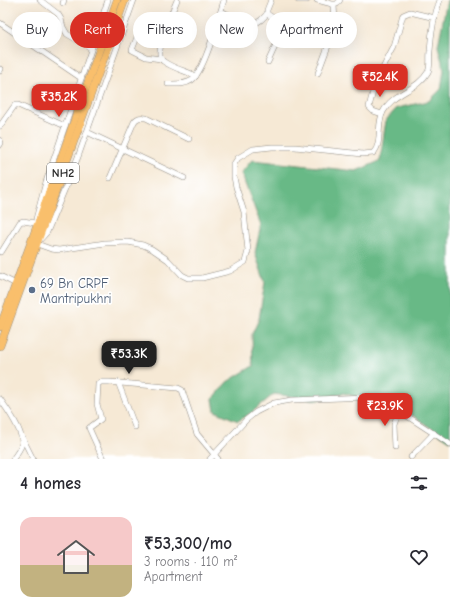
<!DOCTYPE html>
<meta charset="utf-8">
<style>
body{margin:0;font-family:"Comic Neue",sans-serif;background:#f7f7f7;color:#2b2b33;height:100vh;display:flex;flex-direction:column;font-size:15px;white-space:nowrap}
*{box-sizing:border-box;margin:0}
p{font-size:13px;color:#7c7c81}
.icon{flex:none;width:22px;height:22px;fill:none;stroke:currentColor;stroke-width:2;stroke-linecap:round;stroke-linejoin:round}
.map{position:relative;height:459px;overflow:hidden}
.panel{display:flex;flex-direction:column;background:#fff;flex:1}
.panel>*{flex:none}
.banner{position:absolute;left:12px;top:12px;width:426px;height:36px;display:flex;gap:8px}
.price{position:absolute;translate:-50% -34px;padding:0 9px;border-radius:8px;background:#d93025;color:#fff;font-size:13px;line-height:26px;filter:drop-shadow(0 1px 2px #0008)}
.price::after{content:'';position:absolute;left:50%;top:24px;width:12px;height:9px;margin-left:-6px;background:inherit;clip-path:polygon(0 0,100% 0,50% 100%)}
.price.selected{background:#222;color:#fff}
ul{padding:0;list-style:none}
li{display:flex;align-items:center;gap:12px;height:100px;padding:0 20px}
li span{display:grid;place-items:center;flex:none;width:112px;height:80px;border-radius:12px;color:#555}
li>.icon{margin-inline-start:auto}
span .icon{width:48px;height:48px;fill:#fffc;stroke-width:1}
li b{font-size:17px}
h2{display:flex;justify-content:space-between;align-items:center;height:48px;padding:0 20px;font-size:17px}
.chip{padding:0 14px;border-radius:18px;background:#fff;box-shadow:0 4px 16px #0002;font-size:14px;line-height:36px}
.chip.selected{background:#d93025;color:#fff}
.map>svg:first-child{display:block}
.forest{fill:#67b986;stroke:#497258}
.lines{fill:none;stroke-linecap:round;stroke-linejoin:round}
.minor-casing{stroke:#908a80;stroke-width:6}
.highway-casing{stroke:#908a80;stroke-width:8}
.minor{stroke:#fff;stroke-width:5}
.highway{stroke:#f9bf6c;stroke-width:7}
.service-dot{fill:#5c6f8a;stroke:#fff;stroke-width:1.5}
.labels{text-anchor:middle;stroke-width:3.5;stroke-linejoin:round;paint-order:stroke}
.shield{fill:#fff;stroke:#6b6b6b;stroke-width:1}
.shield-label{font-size:12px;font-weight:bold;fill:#2b2b2b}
.service-label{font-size:13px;fill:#4e5e75;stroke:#fff;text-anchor:start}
</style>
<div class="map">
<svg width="450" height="459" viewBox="0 0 450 459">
<rect width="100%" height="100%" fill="#fff"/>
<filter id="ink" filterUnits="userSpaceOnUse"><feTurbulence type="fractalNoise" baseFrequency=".025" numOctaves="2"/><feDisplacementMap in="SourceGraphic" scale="8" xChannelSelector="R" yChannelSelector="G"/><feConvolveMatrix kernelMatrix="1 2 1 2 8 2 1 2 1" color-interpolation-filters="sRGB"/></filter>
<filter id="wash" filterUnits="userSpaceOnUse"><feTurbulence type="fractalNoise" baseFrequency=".012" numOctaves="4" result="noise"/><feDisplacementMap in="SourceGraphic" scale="16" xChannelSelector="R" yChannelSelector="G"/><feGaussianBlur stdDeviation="0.9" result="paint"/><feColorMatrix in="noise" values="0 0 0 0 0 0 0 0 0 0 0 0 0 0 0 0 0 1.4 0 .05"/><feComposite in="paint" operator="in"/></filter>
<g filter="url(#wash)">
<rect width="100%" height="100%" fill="#f6e9d5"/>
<!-- forest -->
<path class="forest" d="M447 0H450V441L406 411 343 393 318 400 274 394 251 413 238 421 215 411 213 399 227 382 253 366 252 334 259 319 265 282 255 253 261 225 241 173 252 160 356 171 380 161 386 120 397 108 429 101 441 89 444 70 438 46Z"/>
</g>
<g filter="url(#ink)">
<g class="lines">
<defs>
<g id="minor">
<path d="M40 0 58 14 61 19 63 27 67 34 91 48"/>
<path d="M177 0C173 11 152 53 163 61 172 68 186 71 196 76"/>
<path d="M298 0H307"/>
<path d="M317 0 332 4H337L340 0"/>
<path d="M63 3 64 0"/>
<path d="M221 11 247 24 253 25 261 20 267 14"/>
<path d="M0 23 81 78"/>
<path d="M141 27 132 50 146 57 161 59"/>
<path d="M268 62 283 29 280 22 267 14V10L271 0"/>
<path d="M382 70 394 47 403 15 410 12 435 18"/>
<path d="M0 71 1 69"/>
<path d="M318 73 334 30 335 22 334 5"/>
<path d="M168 84C176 84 185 85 192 80 205 70 219 17 224 0"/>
<path d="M375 84 369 107 373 111 382 114"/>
<path d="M0 126 15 105H18L65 126"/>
<path d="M87 132 184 178"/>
<path d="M0 140 1 143 0 145"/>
<path d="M110 178 134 122C137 117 141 117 146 118L189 139"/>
<path d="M36 219 46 182 108 0"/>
<path d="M38 242 47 232 78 157 134 0"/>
<path d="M37 244 51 249 59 250 105 243 128 242 143 245 152 249 168 260 182 275 188 278H202L230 271 245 262 248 251 244 212 236 187 234 177V164L238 158 253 149 272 147H295L363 154 373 153C383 144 376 125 383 112 393 92 417 91 428 72 431 66 429 58 430 51 431 35 434 15 440 0"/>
<path d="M0 252 2 251 20 222 23 221 35 223"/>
<path d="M0 276 16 284"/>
<path d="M118 382 135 427"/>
<path d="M0 399C7 409 22 429 22 442 22 448 16 454 13 459"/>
<path d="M22 437 33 459"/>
<path d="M395 448 394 424 399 410"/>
<path d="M411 457 434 433"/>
<path d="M103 459 89 428 101 419 97 404 98 384 101 382H109L178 388 182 390 197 434 218 459"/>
<path d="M210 459 246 420 256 412 274 403 292 400 366 397 378 399 387 403 450 444"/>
</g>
<g id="highway">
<path d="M0 327 39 220 117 0"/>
<path d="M0 346 125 0"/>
</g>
</defs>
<!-- minor casing -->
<use href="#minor" class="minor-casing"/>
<!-- highway casing -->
<use href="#highway" class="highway-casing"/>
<!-- minor -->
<use href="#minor" class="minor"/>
<!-- highway -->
<use href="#highway" class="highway"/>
</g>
</g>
<!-- markers -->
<circle class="service-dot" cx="32" cy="290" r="4"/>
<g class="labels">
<!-- shield labels -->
<rect class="shield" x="47" y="163" width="32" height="20" rx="3"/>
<g class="shield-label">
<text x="63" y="177">NH2</text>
</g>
<!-- service labels -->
<g class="service-label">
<text x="40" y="288">69 Bn CRPF<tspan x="40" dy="15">Mantripukhri</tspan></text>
</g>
</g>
</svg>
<b class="price" style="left:380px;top:98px">₹52.4K</b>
<b class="price" style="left:59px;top:118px">₹35.2K</b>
<b class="price selected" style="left:129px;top:375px">₹53.3K</b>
<b class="price" style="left:385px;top:427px">₹23.9K</b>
<div class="banner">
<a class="chip">Buy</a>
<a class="chip selected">Rent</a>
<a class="chip">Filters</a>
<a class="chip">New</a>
<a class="chip">Apartment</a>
</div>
</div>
<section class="panel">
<h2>4 homes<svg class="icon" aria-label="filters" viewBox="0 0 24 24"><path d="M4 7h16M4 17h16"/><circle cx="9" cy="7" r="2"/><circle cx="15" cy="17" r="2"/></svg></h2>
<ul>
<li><span style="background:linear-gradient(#f6c9c9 60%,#c2b280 0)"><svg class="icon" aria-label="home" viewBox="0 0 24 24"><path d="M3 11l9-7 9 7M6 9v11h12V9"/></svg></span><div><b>₹53,300/mo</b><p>3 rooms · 110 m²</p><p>Apartment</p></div><svg class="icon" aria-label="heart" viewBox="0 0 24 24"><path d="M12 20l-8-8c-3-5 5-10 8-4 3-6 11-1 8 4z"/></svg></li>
</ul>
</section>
